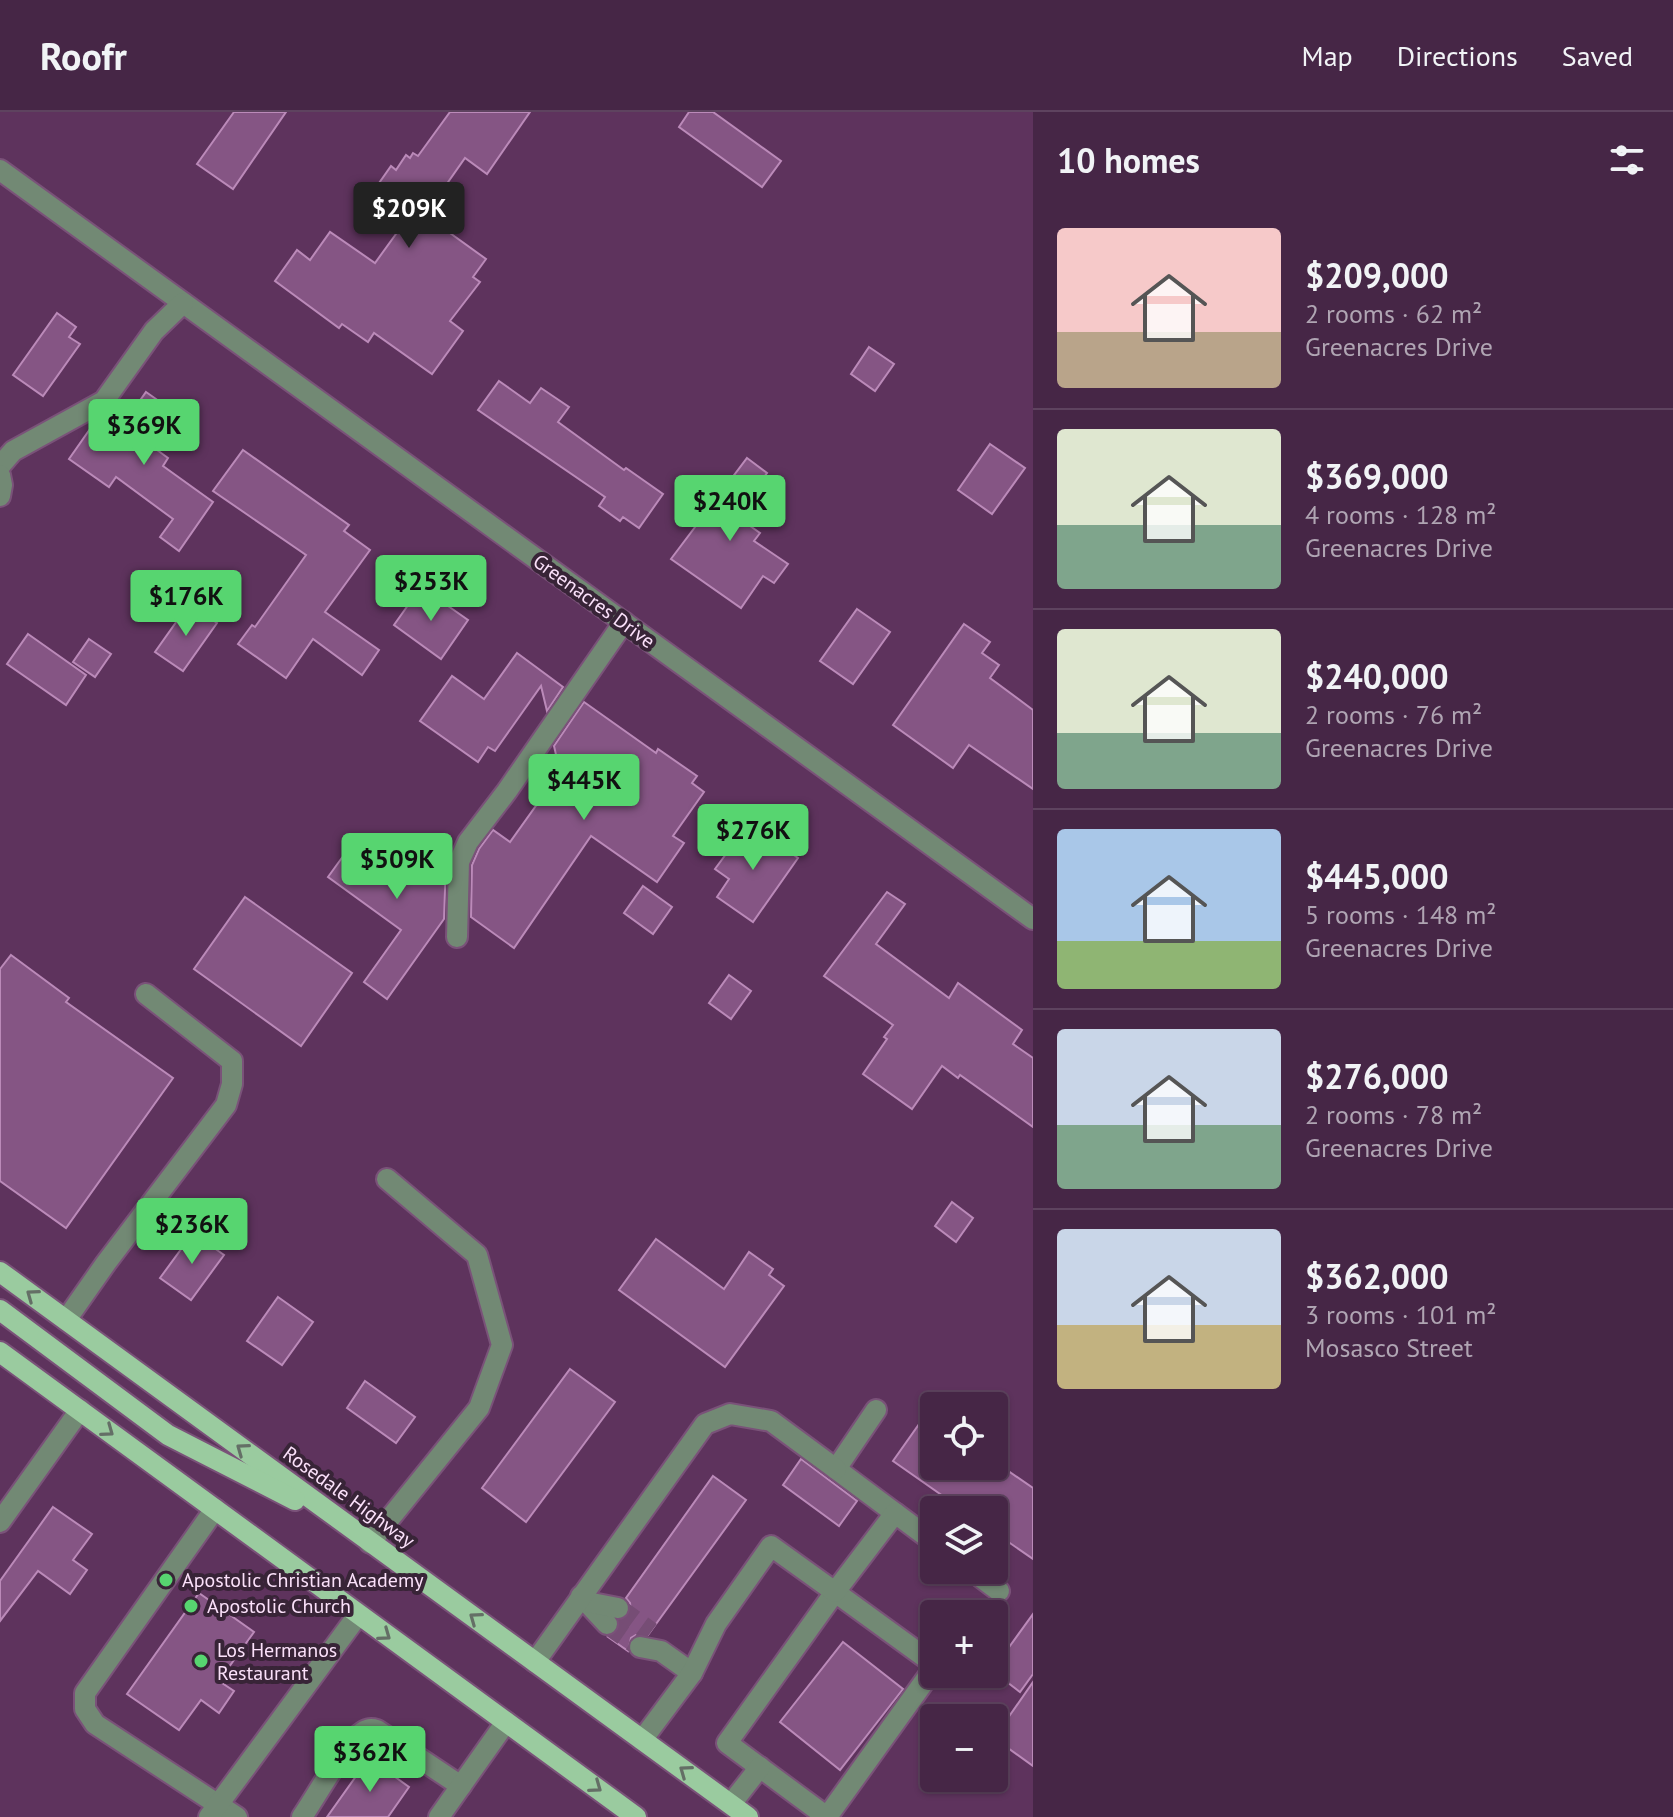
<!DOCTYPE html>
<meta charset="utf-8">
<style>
body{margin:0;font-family:"PT Sans",sans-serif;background:#4d2e4d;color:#f1f3f6;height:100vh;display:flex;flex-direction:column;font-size:30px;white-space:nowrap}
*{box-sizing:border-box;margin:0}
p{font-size:26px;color:#b0a5b3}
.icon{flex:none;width:44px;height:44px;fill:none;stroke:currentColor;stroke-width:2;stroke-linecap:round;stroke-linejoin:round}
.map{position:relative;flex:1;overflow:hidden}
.side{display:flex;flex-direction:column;background:#462646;width:640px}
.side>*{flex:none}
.tools{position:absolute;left:920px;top:1280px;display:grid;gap:16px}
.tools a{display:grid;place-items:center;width:88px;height:88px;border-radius:8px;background:#462646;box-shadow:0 2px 6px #0004,0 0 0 2px #5e435f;font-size:40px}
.price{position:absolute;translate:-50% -68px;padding:0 18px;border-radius:8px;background:#57d570;color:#111;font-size:26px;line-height:52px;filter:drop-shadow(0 2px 4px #0008)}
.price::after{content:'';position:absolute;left:50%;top:48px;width:24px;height:18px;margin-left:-12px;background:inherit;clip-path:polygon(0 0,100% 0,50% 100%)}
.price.selected{background:#222;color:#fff}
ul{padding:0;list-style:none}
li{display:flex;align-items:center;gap:24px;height:200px;padding:0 24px}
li+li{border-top:2px solid #5e435f}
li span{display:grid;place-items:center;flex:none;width:224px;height:160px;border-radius:8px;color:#555}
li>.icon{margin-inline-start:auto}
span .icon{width:96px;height:96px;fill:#fffc;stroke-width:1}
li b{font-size:34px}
h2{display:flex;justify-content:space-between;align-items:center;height:96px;padding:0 24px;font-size:34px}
header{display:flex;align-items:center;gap:48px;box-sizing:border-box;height:112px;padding:0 40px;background:#462646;border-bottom:2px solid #5e435f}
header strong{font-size:38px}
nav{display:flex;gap:44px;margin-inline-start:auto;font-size:28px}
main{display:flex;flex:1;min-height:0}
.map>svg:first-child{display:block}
.building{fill:#855584;stroke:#bb8ab9;stroke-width:2}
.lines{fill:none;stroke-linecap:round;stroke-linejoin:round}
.minor-tunnel{stroke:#764d75;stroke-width:20;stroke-dasharray:20 10;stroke-linecap:butt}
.minor-casing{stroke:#7a5279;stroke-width:24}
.major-casing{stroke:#7a5279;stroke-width:24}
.minor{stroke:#728974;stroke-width:20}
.major{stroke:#9acb9f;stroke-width:20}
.oneway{stroke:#646f66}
.poi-dot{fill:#57d570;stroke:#382437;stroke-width:3}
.labels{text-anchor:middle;stroke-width:8;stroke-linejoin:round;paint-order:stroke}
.street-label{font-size:20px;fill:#fbe1fa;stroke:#382437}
.poi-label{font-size:20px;fill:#fbe1fa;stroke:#382437;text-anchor:start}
</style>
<header>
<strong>Roofr</strong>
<nav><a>Map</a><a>Directions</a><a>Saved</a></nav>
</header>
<main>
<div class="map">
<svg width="1033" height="1705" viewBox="0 0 1033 1705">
<rect width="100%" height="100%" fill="#5e335d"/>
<!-- building -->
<g class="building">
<path d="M234 0H286L233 77 197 52Z"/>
<path d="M450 0H530L487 62 465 46 425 103 486 147 473 165 480 170 450 209 463 219 432 262 374 221 368 230 342 212 339 216 275 169 297 138 310 148 330 120 375 151 409 104 382 85 386 80 377 74 391 54 396 58 406 43 410 46 413 41 418 44Z"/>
<path d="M689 0H713L781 49 762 75 679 15Z"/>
<path d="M57 201 76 215 69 225 80 232 43 284 13 263Z"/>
<path d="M869 235 894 252 875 279 851 262Z"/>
<path d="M499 269 530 291 541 276 569 295 558 310 624 358 626 356 663 382 639 416 623 405 620 409 599 394 605 385 478 298Z"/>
<path d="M146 280 176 301 153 335 168 346 163 354 213 390 179 439 160 425 173 407 116 365 109 375 69 347 95 310 115 324Z"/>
<path d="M990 332 1025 356 992 402 958 378Z"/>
<path d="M243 338 349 413 344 419 370 438 325 500 379 538 362 563 313 527 286 566 238 532 252 513 255 515 306 443 213 379Z"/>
<path d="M747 346 767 361 736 404 760 421 754 429 788 452 774 471 763 464 741 496 671 447Z"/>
<path d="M421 475 468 508 441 547 394 513Z"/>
<path d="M189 492 217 511 183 559 155 540Z"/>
<path d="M857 497 890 520 853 572 820 549Z"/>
<path d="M964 512 990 530 982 541 999 553 990 566 1033 598V677L969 633 953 656 893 613Z"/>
<path d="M28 522 86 563 66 593 7 552Z"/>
<path d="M89 527 111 542 95 565 73 550Z"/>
<path d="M517 541 563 575 547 599 541 574 495 639 488 635 478 650 420 609 452 564 484 587Z"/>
<path d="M584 590 656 641 658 637 697 664 692 671 704 680 673 724 684 731 657 770 591 724 514 836 471 805 472 753 479 737 493 718 510 730 560 660 554 634Z"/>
<path d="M749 711 798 746 753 810 717 785 729 767 715 757Z"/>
<path d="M357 725 395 751 413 725 446 749 444 807 387 887 364 870 401 818 328 765Z"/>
<path d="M643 774 672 795 653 822 624 801Z"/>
<path d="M887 780 905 792 876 832 949 886 958 871 1022 918 1013 932 1033 946V1015L960 963 958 966 942 954 912 997 863 962 887 927 884 925 893 913 824 864Z"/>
<path d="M245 785 352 861 301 934 194 857Z"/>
<path d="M11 843 69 886 66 890 173 966 66 1116 0 1069V857Z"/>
<path d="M729 863 751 879 731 907 709 891Z"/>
<path d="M952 1090 973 1106 956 1130 935 1114Z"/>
<path d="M193 1121 224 1143 191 1188 160 1166Z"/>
<path d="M656 1127 724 1177 749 1140 773 1157 769 1163 784 1174 725 1255 619 1178Z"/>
<path d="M278 1185 313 1210 282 1253 247 1229Z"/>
<path d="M570 1257 615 1290 526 1410 482 1376Z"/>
<path d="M365 1269 415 1305 396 1331 347 1296Z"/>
<path d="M934 1291V1354H1001L1033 1376V1447L994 1420V1398H963L893 1349Z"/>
<path d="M801 1347 857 1389 839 1414 783 1373Z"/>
<path d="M713 1364 746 1388 648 1523H636L631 1526 628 1539 608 1525 616 1521 619 1509 627 1505 631 1499 630 1491 626 1486Z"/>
<path d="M53 1395 92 1422 73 1448 87 1458 70 1482 38 1459 0 1509V1469Z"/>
<path d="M199 1481 254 1520 219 1569 234 1579 219 1601 201 1588 179 1618 127 1582Z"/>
<path d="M1033 1502V1562L1020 1580 994 1560V1556Z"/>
<path d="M843 1530 903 1577 840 1658 780 1610Z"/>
<path d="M1033 1570V1654L994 1626Z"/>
<path d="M369 1646 409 1675 388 1705H327Z"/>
</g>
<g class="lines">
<!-- minor-tunnel -->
<g class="minor-tunnel">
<path d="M618 1496 651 1520"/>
<path d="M607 1512 640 1535"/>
</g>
<defs>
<g id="minor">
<path d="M0 58 1033 807"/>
<path d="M0 354 13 339 104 289 154 219 183 191"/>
<path d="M0 363 2 373 0 384"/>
<path d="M457 825 459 750 468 730 507 679 624 510"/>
<path d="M66 1208 106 1151 226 993 232 972V949L146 882"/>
<path d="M876 1298 836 1357 895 1401"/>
<path d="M215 1397 85 1581V1597L95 1612 237 1705"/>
<path d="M0 1410 80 1298"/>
<path d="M370 1431 479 1296 502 1233 477 1143 387 1067"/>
<path d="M971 1458 999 1479"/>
<path d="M581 1484 607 1512"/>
<path d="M587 1490 618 1496"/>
<path d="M640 1535 661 1539 692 1561"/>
<path d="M535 1550 705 1312 730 1302 771 1309 836 1357"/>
<path d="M934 1552 835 1480 727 1631 827 1705 934 1556"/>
<path d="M642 1628 692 1561 716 1512 771 1434 835 1480 895 1401 934 1430"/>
<path d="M731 1692 760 1655"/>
<path d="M209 1705 358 1503"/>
<path d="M302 1705C317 1683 341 1639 360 1622 366 1617 370 1616 377 1618L461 1674"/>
<path d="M439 1705 506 1610"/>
</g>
<g id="major">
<path d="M0 1160 748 1705"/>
<path d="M0 1198 168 1323 295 1388"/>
<path d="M0 1240 636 1705"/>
</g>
</defs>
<!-- minor casing -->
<use href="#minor" class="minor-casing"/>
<!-- major casing -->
<use href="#major" class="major-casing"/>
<!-- minor -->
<use href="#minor" class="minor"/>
<!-- major -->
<use href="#major" class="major"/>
</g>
<!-- one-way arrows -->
<defs><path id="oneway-chevron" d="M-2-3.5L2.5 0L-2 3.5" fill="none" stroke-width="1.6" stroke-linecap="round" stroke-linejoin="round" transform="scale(2)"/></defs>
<g class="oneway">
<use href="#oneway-chevron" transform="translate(32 1183) rotate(-144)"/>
<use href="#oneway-chevron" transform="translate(108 1319) rotate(36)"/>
<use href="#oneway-chevron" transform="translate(242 1337) rotate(-144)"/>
<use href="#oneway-chevron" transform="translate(475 1506) rotate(-144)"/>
<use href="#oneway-chevron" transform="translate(385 1523) rotate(36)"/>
<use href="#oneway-chevron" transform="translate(685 1659) rotate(-144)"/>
<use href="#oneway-chevron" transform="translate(596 1675) rotate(36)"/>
</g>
<!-- markers -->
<g class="poi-dot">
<circle cx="166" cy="1468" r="8"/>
<circle cx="191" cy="1494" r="8"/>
<circle cx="201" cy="1549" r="8"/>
</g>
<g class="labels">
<!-- street labels -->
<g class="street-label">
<text transform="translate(594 489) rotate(36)" y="7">Greenacres Drive</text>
<text transform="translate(349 1385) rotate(36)" y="7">Rosedale Highway</text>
</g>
<!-- poi labels -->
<g class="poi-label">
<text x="182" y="1475">Apostolic Christian Academy</text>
<text x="207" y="1501">Apostolic Church</text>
<text x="217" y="1545">Los Hermanos<tspan x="217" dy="23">Restaurant</tspan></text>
</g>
</g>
</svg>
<div class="tools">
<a><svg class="icon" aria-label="locate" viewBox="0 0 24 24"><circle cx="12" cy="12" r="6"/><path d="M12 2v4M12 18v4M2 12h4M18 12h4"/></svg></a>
<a><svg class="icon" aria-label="layers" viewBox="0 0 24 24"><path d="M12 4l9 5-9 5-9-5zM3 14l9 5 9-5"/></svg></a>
<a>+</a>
<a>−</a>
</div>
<b class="price selected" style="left:409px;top:138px">$209K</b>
<b class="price" style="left:144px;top:355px">$369K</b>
<b class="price" style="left:730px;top:431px">$240K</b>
<b class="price" style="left:431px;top:511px">$253K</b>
<b class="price" style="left:186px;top:526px">$176K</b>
<b class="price" style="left:584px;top:710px">$445K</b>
<b class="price" style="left:753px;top:760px">$276K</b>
<b class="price" style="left:397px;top:789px">$509K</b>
<b class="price" style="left:192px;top:1154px">$236K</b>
<b class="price" style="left:370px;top:1682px">$362K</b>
</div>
<section class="side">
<h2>10 homes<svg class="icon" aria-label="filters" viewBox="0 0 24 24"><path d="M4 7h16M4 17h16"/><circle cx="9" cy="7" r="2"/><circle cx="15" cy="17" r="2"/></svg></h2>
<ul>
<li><span style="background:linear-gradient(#f6c9c9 65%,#b9a48a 0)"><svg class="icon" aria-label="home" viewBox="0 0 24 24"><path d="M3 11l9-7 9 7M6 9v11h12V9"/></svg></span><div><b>$209,000</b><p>2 rooms · 62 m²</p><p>Greenacres Drive</p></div></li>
<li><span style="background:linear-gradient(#dfe7d0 60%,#7fa58c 0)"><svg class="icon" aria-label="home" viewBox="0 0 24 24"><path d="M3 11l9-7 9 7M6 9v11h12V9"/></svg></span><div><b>$369,000</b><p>4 rooms · 128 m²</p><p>Greenacres Drive</p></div></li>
<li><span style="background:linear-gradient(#dfe7d0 65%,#7fa58c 0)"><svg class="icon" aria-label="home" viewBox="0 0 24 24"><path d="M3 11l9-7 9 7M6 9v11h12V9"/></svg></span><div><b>$240,000</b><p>2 rooms · 76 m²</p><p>Greenacres Drive</p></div></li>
<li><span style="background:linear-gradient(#a9c7e8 70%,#8fb573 0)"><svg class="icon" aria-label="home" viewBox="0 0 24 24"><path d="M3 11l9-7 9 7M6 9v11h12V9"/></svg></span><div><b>$445,000</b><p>5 rooms · 148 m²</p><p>Greenacres Drive</p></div></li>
<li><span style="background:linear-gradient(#c9d6e8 60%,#7fa58c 0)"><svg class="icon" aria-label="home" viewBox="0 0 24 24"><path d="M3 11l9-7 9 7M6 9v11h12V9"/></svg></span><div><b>$276,000</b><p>2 rooms · 78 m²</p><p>Greenacres Drive</p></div></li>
<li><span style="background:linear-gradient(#c9d6e8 60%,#c2b280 0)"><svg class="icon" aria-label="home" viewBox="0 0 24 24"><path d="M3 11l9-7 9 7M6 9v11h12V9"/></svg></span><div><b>$362,000</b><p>3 rooms · 101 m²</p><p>Mosasco Street</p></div></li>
</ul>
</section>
</main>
